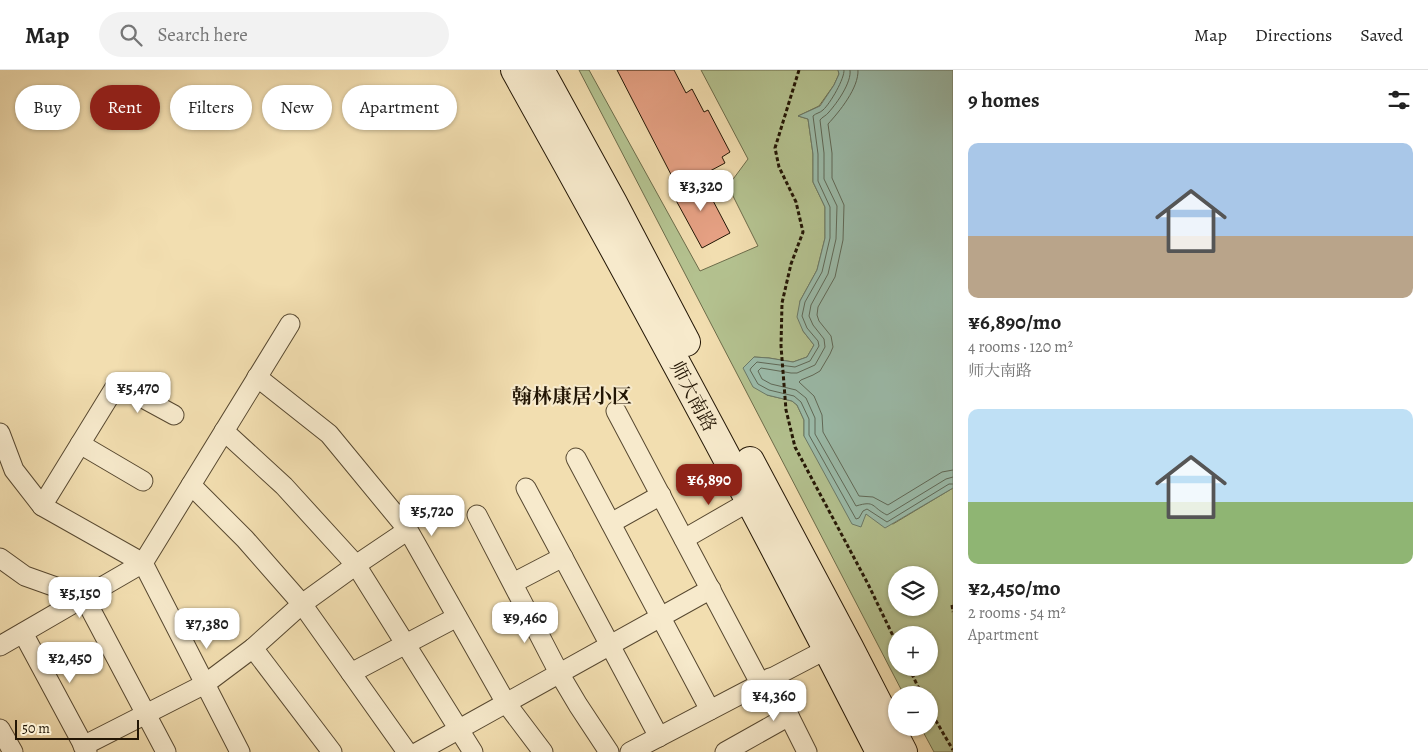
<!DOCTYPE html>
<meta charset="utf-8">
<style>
body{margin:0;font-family:Alegreya,"Noto Serif SC",serif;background:#f2f2f2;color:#222;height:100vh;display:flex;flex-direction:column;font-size:19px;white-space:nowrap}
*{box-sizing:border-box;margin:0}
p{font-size:16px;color:#767676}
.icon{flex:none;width:28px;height:28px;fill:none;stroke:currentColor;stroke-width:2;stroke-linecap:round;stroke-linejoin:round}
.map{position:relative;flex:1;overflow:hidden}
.details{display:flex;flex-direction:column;background:#fff;width:475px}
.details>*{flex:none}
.top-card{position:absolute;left:15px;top:15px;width:475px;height:45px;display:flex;gap:10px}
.fabs{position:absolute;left:888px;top:496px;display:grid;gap:10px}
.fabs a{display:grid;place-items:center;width:50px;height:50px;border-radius:50%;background:#fff;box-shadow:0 1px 4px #0004;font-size:25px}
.scale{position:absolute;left:15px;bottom:12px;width:124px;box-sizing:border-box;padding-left:5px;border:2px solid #231605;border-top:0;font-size:14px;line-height:18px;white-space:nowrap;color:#231605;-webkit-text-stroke:4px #f7eacc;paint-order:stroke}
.price{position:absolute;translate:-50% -42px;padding:0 11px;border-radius:10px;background:#fff;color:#222;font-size:16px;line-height:32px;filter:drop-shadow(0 1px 2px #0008)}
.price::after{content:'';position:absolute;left:50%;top:30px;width:15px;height:11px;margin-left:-8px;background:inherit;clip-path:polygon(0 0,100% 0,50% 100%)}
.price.current{background:#8f2418;color:#fff}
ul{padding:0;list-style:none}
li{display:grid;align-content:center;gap:10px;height:265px;padding:0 15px}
li span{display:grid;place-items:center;height:155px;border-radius:10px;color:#555}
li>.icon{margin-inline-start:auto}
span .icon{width:90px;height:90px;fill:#fffc;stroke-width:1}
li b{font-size:21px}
h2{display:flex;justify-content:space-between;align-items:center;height:60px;padding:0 15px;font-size:21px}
.pill{padding:0 18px;border-radius:22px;background:#fff;box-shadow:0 1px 4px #0004;font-size:18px;line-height:45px}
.pill.current{background:#8f2418;color:#fff}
header{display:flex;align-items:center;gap:30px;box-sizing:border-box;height:70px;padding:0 25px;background:#fff;border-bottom:1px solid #e0e0e0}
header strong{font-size:24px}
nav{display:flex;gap:28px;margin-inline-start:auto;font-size:18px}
.search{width:350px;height:45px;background:#f2f2f2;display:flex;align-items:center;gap:12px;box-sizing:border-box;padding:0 18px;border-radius:28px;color:#767676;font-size:19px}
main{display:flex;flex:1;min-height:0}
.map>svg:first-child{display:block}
.green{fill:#b4c290;stroke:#6c6c4a;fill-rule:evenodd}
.water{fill:#9bbcab;stroke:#6b7a69}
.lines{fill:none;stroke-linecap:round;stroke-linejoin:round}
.shore{stroke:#5f6958;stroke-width:1}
.building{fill:#e5a083;stroke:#231605}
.minor-casing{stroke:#574830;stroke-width:21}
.secondary-casing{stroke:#231605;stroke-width:30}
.path{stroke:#231605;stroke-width:3;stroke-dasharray:4 2.5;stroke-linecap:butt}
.minor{stroke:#f7eacc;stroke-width:19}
.secondary{stroke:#f7eacc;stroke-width:28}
.labels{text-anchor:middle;stroke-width:4;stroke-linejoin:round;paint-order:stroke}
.street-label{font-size:19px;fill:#231605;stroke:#f7eacc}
.neighbourhood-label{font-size:20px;font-weight:bold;fill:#231605;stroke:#f7eacc}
</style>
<header>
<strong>Map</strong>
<div class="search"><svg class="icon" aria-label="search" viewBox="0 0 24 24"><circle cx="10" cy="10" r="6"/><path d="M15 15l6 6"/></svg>Search here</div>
<nav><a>Map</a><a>Directions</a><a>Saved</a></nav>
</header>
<main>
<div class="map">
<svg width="953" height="682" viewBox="0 0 953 682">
<rect width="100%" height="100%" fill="#f2deb0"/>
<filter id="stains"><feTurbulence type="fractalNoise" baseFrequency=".004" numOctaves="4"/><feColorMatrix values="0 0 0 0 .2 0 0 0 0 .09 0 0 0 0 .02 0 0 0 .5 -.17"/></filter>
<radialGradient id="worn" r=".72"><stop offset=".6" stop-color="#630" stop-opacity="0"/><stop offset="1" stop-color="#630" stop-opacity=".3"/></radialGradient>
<!-- green -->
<path class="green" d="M579 0H589L700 201 758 176 728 116 748 89 701 0H838L839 4 834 15 819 36 798 46 808 49 813 84V112L825 137V168L817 200 800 231 803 261 814 275 807 287 793 292 769 288 754 287 767 325 792 331 797 335 804 350V366L866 444 893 454 953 418V682H934L921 658H929V625H904ZM896 505H929V538H896ZM896 565H929V598H896Z"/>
<!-- water -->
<path class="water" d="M838 0H953V418L885 458 866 444 861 457 852 454 804 366V350L797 335 792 331 767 325 753 317 743 298 754 287 769 288 793 292 807 287 814 275 803 261 797 247 800 231 817 200 825 168V137L813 112V84L808 49 798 46 820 36 834 15 839 4Z"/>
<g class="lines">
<!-- shore -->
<g class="shore">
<path d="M844 0C845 8 830 34 823 40 820 43 816 43 813 46L818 84V111L830 137V168L822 202 805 232 802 246 807 258 818 271 819 276 810 291 795 297 757 292 751 298 750 300 758 314 769 320 794 326 801 332 809 349V365L856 449 859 448 863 441 867 439 887 452 949 414H953"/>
<path d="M850 0C852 12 837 33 829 42 826 46 822 47 820 50L824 83V109L837 136 836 169 828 204 811 235 809 246 813 255 824 269 825 277 815 295 797 303H791L761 298 758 301 762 309 771 314 796 320 806 328 815 348V364L856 436C876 430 871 437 887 445L946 409 953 407"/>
<path d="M858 0C859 18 839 42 828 54L832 83V108L844 135 843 170 835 207 818 237 817 245 819 251 831 266 833 277 830 284 820 301 813 305 801 310 799 312 814 326 822 345 823 362 859 426 873 427 888 435 942 402 953 400"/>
</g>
</g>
<!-- building -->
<g class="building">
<path d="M617 0H674L686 23 692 19 704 42 708 40 730 82 722 87 725 93 678 118Z"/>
<path d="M700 106 730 163 702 178 672 123Z"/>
</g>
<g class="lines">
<defs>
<g id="minor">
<path d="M257 307 329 364 408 460 506 633 543 682"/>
<path d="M616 341 760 613"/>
<path d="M224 361 284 416 356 495 473 682"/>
<path d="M0 363 14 400 42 436 143 493 240 682"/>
<path d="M80 374 143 411"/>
<path d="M576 388 710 640"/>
<path d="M191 415 245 469 302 534 407 682"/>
<path d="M526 418 659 667"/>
<path d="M42 436 117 314 174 345"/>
<path d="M477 445 559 603 578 635 609 682"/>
<path d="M611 453 661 425"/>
<path d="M684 469 750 431"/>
<path d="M0 488 25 506 84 527 166 682"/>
<path d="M513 513 563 487"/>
<path d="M23 563 87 682"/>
<path d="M0 576 143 493 290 254"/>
<path d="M253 578 332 682"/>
<path d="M351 603 457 547"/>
<path d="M770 608 807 682"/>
<path d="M0 659 13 682"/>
<path d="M83 676 205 614 253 578 302 534 356 495 408 460"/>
<path d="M418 682 711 519"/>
<path d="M630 682 827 579"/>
<path d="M725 682 789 646"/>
</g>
<g id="secondary">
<path d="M515 0C641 225 763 452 880 682"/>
<path d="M540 0 613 133 686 272"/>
<path d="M750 391 849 577 903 682"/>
</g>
</defs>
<!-- minor casing -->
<use href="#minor" class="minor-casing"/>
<!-- secondary casing -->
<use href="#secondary" class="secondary-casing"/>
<!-- path -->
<g class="path">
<path d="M799 0 775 78 779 97 796 132 803 162 791 194 782 233 781 276 786 340 795 377 868 514 896 572"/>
<path d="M952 535 953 542"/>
<path d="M909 598 922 625"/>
<path d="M929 639 953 680"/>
</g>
<!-- minor -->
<use href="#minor" class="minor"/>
<!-- secondary -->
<use href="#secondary" class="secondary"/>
</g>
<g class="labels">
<!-- street labels -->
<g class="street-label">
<text transform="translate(694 326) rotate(62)" y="7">师大南路</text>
</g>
<!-- neighbourhood labels -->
<g class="neighbourhood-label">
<text x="572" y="333">翰林康居小区</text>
</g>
</g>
<rect width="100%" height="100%" filter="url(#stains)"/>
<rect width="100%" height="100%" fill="url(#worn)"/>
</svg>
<div class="fabs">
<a><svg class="icon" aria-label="layers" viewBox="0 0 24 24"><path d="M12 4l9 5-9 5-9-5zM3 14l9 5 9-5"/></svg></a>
<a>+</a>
<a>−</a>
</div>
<div class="scale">50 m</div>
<b class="price" style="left:701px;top:142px">¥3,320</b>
<b class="price" style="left:138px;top:344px">¥5,470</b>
<b class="price current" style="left:709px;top:436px">¥6,890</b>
<b class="price" style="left:432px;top:467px">¥5,720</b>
<b class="price" style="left:80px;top:549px">¥5,150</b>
<b class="price" style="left:525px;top:574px">¥9,460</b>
<b class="price" style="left:207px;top:580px">¥7,380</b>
<b class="price" style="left:70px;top:614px">¥2,450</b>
<b class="price" style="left:774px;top:652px">¥4,360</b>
<div class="top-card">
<a class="pill">Buy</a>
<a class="pill current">Rent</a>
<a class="pill">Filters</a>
<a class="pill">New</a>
<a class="pill">Apartment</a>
</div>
</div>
<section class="details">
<h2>9 homes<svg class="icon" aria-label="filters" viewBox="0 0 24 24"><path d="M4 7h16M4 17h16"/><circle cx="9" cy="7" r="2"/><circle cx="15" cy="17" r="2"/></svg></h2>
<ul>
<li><span style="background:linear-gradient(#a9c7e8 60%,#b9a48a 0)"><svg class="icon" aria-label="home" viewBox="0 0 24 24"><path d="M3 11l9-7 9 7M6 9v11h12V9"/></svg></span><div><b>¥6,890/mo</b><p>4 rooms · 120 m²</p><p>师大南路</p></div></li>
<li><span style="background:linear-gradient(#bfe0f5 60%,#8fb573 0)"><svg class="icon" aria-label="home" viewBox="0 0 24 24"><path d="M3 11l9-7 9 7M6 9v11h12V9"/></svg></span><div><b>¥2,450/mo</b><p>2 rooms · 54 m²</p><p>Apartment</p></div></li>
</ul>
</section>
</main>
